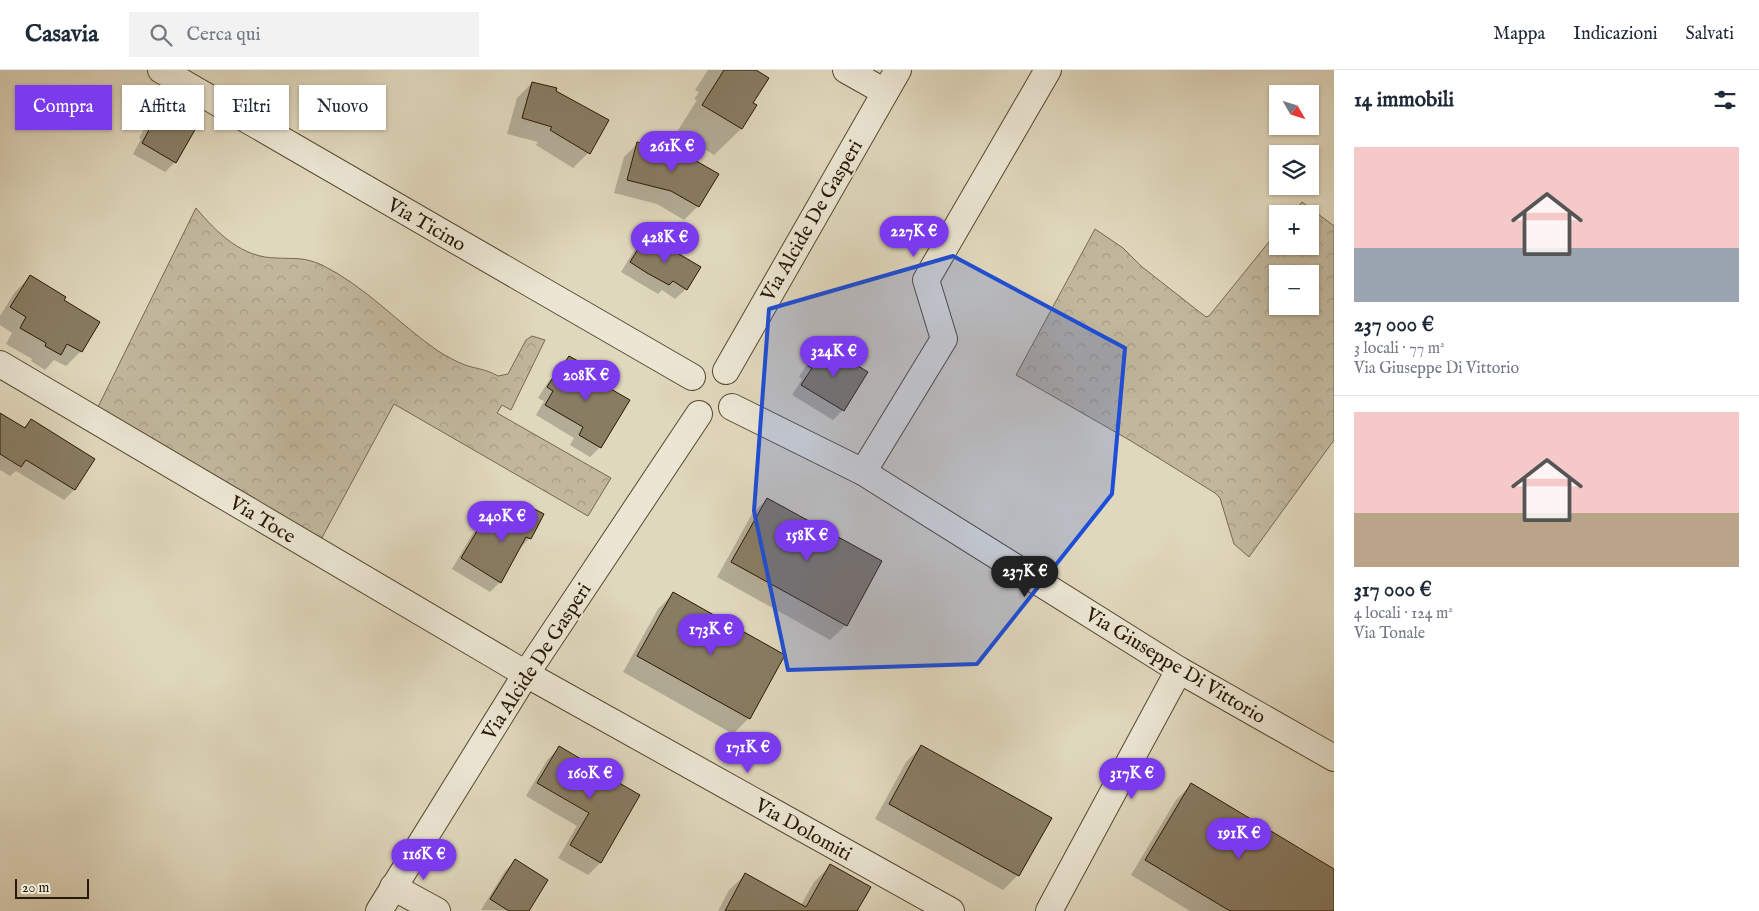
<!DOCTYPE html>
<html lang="it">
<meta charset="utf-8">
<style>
body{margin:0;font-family:"IM FELL English",serif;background:#f2f2f3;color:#1f2937;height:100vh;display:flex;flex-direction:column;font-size:19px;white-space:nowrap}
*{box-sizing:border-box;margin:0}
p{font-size:16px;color:#747a83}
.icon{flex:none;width:28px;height:28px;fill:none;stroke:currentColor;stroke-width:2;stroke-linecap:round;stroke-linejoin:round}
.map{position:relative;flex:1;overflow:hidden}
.drawer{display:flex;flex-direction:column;background:#fff;width:425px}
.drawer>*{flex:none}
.hud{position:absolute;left:15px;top:15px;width:475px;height:45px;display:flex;gap:10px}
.needle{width:32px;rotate:129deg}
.buttons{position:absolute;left:1269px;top:15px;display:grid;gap:10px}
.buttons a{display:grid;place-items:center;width:50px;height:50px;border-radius:0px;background:#fff;box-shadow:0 1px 4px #0004;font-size:25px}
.scale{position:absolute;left:15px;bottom:12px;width:74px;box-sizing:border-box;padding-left:5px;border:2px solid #291801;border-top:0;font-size:14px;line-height:18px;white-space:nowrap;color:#291801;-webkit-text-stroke:4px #ebe6d4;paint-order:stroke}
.price{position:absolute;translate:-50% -42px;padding:0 11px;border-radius:18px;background:#7c3aed;color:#fff;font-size:16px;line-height:32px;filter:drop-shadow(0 1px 2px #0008)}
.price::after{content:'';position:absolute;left:50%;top:30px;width:15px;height:11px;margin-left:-8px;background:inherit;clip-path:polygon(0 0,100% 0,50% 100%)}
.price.active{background:#222;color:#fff}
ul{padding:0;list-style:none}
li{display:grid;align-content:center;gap:10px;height:265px;padding:0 20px}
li+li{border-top:1px solid #e0e1e3}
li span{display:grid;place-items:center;height:155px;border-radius:0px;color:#555}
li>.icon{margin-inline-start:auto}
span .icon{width:90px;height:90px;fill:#fffc;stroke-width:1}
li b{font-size:21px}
h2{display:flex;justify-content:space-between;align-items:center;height:60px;padding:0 20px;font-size:21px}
.pill{padding:0 18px;border-radius:0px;background:#fff;box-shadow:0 1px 4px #0004;font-size:18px;line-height:45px}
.pill.active{background:#7c3aed;color:#fff}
header{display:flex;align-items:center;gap:30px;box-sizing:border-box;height:70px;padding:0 25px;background:#fff;border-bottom:1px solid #e0e1e3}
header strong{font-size:24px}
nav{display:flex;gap:28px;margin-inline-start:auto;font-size:18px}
.search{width:350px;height:45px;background:#f2f2f3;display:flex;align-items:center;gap:12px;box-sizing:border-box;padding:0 18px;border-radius:0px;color:#747a83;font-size:19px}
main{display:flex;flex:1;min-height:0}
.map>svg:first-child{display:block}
.forest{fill:url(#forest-crowns);stroke:#75684f;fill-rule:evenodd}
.shadow{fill:#0003}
.building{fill:#887c63;stroke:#291801}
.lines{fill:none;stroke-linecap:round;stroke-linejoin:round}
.street-casing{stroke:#574830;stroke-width:28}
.street{stroke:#ebe6d4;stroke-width:26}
.marked{fill:#1d4ed8;fill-opacity:0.2;stroke:#1d4ed8;stroke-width:4;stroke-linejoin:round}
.labels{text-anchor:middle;stroke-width:4;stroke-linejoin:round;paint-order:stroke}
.street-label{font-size:20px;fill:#291801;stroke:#ebe6d4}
</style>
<header>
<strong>Casavia</strong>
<div class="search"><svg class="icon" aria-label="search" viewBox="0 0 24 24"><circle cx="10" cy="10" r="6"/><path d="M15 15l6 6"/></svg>Cerca qui</div>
<nav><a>Mappa</a><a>Indicazioni</a><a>Salvati</a></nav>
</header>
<main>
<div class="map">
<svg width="1334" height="841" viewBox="0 0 1334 841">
<defs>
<pattern id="forest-crowns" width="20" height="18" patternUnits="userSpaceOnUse" patternTransform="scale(1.25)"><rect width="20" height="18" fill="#c1b79d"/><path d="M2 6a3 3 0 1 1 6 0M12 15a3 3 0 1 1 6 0" fill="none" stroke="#a69d85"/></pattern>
</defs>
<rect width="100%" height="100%" fill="#e0d8bd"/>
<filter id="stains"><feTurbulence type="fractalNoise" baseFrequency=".004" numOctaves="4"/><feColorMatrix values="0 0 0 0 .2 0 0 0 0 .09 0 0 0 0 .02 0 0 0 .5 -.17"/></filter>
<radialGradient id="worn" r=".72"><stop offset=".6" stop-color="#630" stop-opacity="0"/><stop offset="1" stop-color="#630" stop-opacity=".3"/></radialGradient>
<!-- forest -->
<g class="forest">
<path d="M1302 132 1334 156V370L1249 487 1234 474 1220 428 1215 423 1131 371 1016 305 1095 159 1123 178 1141 196 1197 240 1206 247 1209 246 1277 162 1278 176H1310V144H1292ZM1278 204H1310V236H1278Z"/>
<path d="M196 138C217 163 242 188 277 188 296 189 304 187 322 195 365 216 399 254 438 281 446 286 457 292 465 295 477 299 486 299 498 306L508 304 526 270 532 266 545 270 511 340 502 335 497 343 611 408 588 446 394 334 318 475 96 341Z"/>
</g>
<!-- shadow -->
<g class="shadow">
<path d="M708 0H756L752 34 755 36 741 59 714 85 677 62 697 30 694 29 699 22 695 20Z"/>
<path d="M532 13 555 21 588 83 573 98 536 75 538 72 507 64 517 28Z"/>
<path d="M160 39 175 92 165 102 133 84 141 69 139 68 150 49Z"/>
<path d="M638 73 698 136 684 150 657 134 614 123 624 87Z"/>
<path d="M647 166 700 197 686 219 675 229 662 220 658 224 621 202 637 176Z"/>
<path d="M30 207 63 231 81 281 66 296 54 290 45 300 31 291 32 289 6 274 12 263 0 255V246L15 222Z"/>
<path d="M822 276 843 340 833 350 792 325 802 309 799 307 812 286Z"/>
<path d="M569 287 600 377 590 387 570 375 574 368 536 345 544 331 538 328 548 312Z"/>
<path d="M0 349 23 358 31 350 93 389 74 420 64 430 16 401 10 406 0 400Z"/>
<path d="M767 429 881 491 846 555 830 570 717 507 752 444Z"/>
<path d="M521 433 530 468 520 478 500 512 490 522 452 499 473 463 484 452 501 462 511 444Z"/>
<path d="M673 524 784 586 749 648 733 664 623 602 658 539Z"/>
<path d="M560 677 608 708 600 793 588 805 558 788 577 756 526 726 547 690Z"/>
<path d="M921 677 1018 805 1003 820 875 749 906 692Z"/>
<path d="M1191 715 1334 800V841H1190L1131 805 1176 730Z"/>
<path d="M515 791 528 841 481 840 505 801Z"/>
<path d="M830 796 857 839 862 841H718L729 820 746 804 801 835 814 812Z"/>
</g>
<!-- building -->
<g class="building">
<path d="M724 0H756L769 8 753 33 757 35 742 59 702 35Z"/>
<path d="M532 12 557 18 556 21 609 50 590 84 550 60 552 57 522 48Z"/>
<path d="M159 37 196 58 176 93 142 73 150 58 148 57Z"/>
<path d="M637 72 684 84 719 104 699 137 671 121 627 110Z"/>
<path d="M647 165 701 197 687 220 673 211 669 215 647 203 630 192Z"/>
<path d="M30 205 66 227 64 230 100 252 82 282 67 274 61 285 45 276 46 273 20 258 26 247 10 237Z"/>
<path d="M822 274 868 302 844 341 801 315 812 298 808 296Z"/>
<path d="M569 286 587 296 583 303 630 330 601 378 579 365 583 357 545 335 553 321 547 317 558 300 559 301Z"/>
<path d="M0 343 25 358 31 349 95 389 75 420 26 390 21 397 0 384Z"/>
<path d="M767 428 882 491 847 556 731 492Z"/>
<path d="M521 432 544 444 531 469 526 467 501 513 461 488 483 451 504 462Z"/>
<path d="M673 522 785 585 750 649 637 586Z"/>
<path d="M921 675 1052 748 1019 806 889 734Z"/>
<path d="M559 676 586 692 587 689 612 703 609 707 640 725 601 793 570 775 589 743 537 713Z"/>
<path d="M1191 713 1334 799V841H1230L1145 790Z"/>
<path d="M515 789 548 810 529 841H509L490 829Z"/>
<path d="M830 794 871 817 857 841H725L745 803 806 837Z"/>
</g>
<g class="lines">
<defs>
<g id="street">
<path d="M161 0 692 307"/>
<path d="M846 0 885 22"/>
<path d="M0 294 526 604 951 841"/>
<path d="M726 301 898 0"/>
<path d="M732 337 863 402 1179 600 1334 688"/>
<path d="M863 402 944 269 926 210 1048 0"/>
<path d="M393 817 437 841"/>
<path d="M379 841 526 604 699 344"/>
<path d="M1049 841 1179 600"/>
</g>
</defs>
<!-- street casing -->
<use href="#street" class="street-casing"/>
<!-- street -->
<use href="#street" class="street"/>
</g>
<!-- marked area -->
<path class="marked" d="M953 186 1125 278 1112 424 977 594 788 600 754 441 769 239Z"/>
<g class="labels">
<!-- street labels -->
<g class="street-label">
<text transform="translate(811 150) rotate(-60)" y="7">Via Alcide De Gasperi</text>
<text transform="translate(427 154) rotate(30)" y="7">Via Ticino</text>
<text transform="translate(263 449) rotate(31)" y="7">Via Toce</text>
<text transform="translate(536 591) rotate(-57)" y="7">Via Alcide De Gasperi</text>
<text transform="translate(1176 595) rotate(31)" y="7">Via Giuseppe Di Vittorio</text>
<text transform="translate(804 759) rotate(29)" y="7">Via Dolomiti</text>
</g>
</g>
<rect width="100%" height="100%" filter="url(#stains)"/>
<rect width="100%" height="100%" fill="url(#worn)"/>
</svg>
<div class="buttons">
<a><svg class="needle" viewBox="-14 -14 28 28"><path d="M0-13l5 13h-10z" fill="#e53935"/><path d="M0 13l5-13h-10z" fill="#747a83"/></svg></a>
<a><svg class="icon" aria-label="layers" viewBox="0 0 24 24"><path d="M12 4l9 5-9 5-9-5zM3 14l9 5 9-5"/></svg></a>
<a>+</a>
<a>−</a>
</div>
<div class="scale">20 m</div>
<b class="price" style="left:672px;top:103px">261K €</b>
<b class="price" style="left:914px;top:188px">227K €</b>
<b class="price" style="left:665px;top:194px">428K €</b>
<b class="price" style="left:834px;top:308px">324K €</b>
<b class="price" style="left:586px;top:332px">208K €</b>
<b class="price" style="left:502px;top:473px">240K €</b>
<b class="price" style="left:807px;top:492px">158K €</b>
<b class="price active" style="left:1025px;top:528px">237K €</b>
<b class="price" style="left:711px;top:586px">173K €</b>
<b class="price" style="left:748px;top:704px">171K €</b>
<b class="price" style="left:590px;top:730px">160K €</b>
<b class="price" style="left:1132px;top:730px">317K €</b>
<b class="price" style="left:1239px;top:790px">191K €</b>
<b class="price" style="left:424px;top:811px">116K €</b>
<div class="hud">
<a class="pill active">Compra</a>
<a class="pill">Affitta</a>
<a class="pill">Filtri</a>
<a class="pill">Nuovo</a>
</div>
</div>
<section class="drawer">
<h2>14 immobili<svg class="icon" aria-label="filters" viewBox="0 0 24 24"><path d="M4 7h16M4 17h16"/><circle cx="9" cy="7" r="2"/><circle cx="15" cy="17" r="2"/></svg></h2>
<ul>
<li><span style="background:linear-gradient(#f6c9c9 65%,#9aa5b1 0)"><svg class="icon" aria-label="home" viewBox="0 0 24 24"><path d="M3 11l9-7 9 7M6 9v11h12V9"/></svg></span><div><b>237 000 €</b><p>3 locali · 77 m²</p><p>Via Giuseppe Di Vittorio</p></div></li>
<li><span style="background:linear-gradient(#f6c9c9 65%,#b9a48a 0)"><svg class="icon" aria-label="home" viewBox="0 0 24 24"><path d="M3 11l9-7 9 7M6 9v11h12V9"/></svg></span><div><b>317 000 €</b><p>4 locali · 124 m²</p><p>Via Tonale</p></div></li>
</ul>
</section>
</main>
